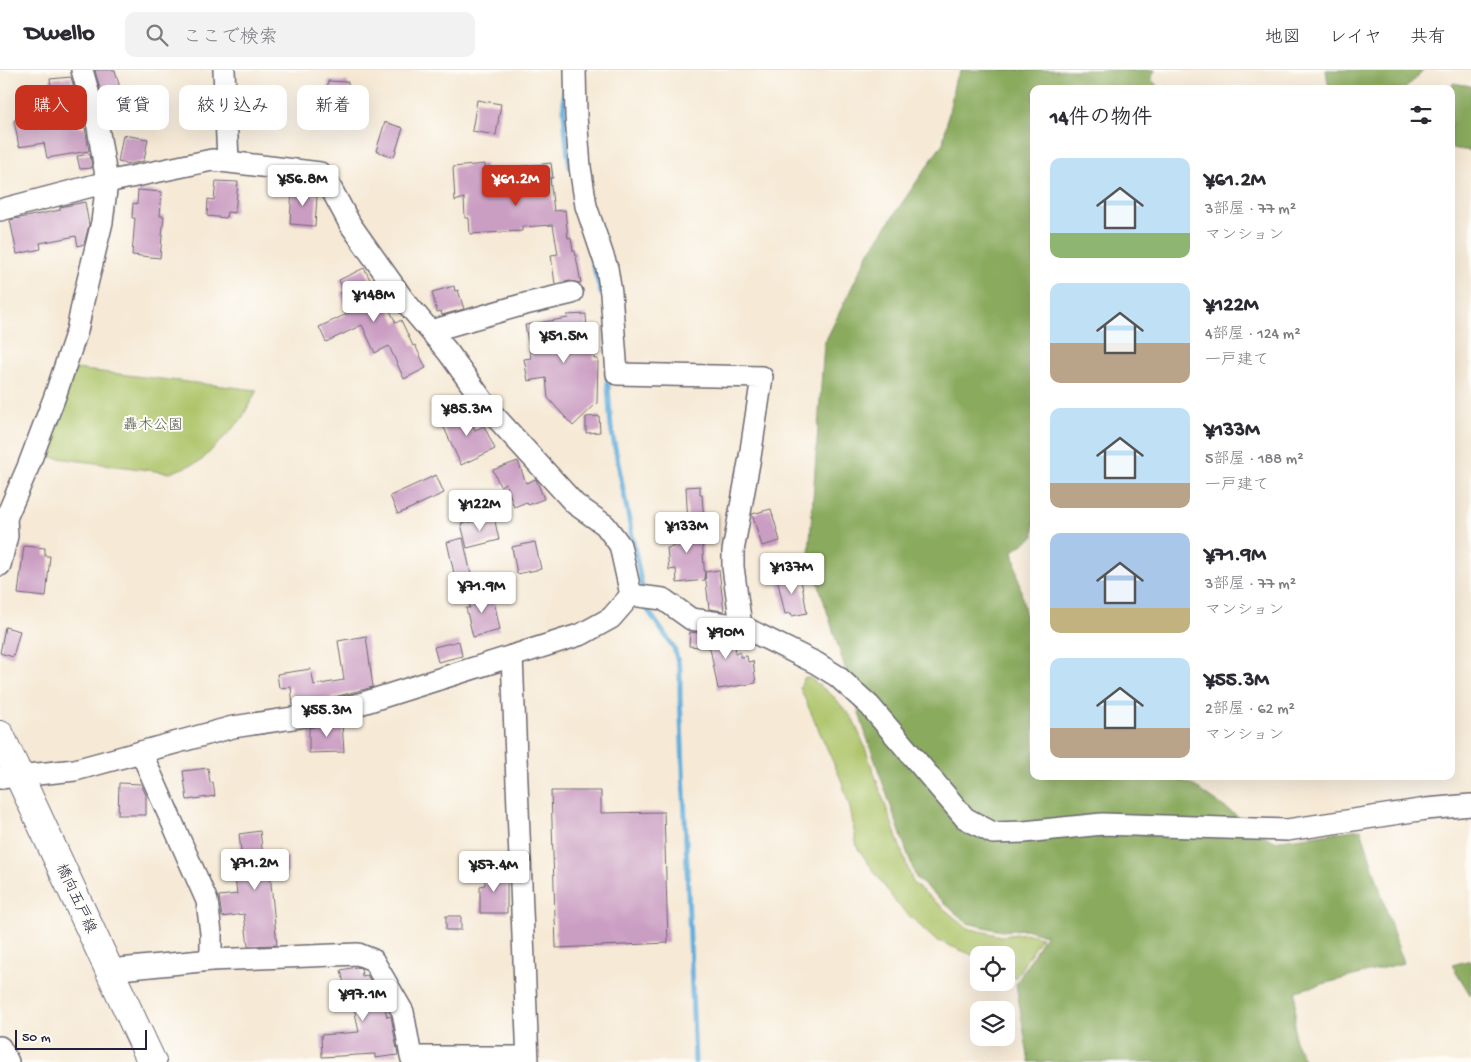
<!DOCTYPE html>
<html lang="ja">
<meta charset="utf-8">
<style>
body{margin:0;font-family:"Gochi Hand","Klee One",sans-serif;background:#f2f2f3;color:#2b2b33;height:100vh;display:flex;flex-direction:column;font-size:19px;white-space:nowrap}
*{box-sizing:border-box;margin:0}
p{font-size:16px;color:#7c7c81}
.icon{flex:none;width:28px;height:28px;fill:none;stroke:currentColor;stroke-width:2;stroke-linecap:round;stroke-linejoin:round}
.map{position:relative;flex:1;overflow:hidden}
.side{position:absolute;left:1030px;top:15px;width:425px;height:695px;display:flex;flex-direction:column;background:#fff;border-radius:10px;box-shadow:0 5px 20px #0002}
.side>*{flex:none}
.banner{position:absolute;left:15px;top:15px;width:475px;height:45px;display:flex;gap:10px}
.fabs{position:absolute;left:970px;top:876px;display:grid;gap:10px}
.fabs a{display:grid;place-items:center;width:45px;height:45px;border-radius:10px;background:#fff;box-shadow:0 5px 20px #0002;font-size:25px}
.scale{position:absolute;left:15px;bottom:12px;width:132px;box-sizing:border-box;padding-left:5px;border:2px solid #22223b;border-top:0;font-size:14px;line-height:18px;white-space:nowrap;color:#22223b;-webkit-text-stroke:4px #fdfcf7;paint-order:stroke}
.price{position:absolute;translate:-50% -42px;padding:0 11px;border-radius:5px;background:#fff;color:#222;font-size:16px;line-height:32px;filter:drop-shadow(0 1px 2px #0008)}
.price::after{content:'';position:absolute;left:50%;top:30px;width:15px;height:11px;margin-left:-8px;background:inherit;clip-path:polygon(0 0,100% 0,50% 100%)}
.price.active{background:#c8321e;color:#fff}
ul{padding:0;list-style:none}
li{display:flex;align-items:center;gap:15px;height:125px;padding:0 20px}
li span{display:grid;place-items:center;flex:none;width:140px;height:100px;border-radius:10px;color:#555}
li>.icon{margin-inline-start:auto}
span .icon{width:60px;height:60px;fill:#fffc;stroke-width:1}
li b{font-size:21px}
h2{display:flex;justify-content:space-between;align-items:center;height:60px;padding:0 20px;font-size:21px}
.tag{padding:0 18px;border-radius:10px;background:#fff;box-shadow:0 5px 20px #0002;font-size:18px;line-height:45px}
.tag.active{background:#c8321e;color:#fff}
header{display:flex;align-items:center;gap:30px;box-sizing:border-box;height:70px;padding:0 25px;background:#fff;border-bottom:1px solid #e1e1e2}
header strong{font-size:24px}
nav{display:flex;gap:28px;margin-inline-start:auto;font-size:18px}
.search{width:350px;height:45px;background:#f2f2f3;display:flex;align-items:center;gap:12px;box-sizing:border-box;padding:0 18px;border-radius:10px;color:#7c7c81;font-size:19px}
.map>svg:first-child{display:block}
.green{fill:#adc469;stroke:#687352}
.forest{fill:#8aaa5d;stroke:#56664c}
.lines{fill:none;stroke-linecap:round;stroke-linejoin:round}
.stream{stroke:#64aedc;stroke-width:5}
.building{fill:#ca9dc2}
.minor-casing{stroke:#6c6871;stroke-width:24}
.primary-casing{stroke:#6c6871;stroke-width:30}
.minor{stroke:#fff;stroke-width:21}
.primary{stroke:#fff;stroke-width:28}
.labels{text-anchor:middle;stroke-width:4;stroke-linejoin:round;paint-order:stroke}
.park-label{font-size:15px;fill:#535b4b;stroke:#fdfcf7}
.street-label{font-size:15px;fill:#22223b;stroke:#fdfcf7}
</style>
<header>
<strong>Dwello</strong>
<div class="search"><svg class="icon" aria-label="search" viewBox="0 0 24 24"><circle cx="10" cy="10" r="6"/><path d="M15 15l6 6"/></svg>ここで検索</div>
<nav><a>地図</a><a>レイヤ</a><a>共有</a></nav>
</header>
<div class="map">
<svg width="1471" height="992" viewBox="0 0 1471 992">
<rect width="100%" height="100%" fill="#fdfcf7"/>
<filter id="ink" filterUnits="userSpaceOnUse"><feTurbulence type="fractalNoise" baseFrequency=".02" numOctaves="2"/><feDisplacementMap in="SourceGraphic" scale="10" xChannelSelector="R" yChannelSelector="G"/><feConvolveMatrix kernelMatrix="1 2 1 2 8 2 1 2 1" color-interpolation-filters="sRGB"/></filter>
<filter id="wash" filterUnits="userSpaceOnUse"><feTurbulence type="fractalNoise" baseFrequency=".0096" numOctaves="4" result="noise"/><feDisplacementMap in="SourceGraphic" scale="20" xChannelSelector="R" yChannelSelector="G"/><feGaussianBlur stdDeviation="1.12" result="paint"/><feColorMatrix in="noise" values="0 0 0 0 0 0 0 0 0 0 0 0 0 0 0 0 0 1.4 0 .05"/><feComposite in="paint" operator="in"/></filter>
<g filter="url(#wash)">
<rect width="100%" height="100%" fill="#f6e9d5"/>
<!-- green -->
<g class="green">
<path d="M75 299 257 320 241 350 201 391 170 403 43 386Z"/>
<path d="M804 608H810L833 626 853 649 864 675 913 813 967 858 1001 866 1025 863 1041 867 1015 908 1006 903V885H979V888L934 869 897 834 857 777 850 738 842 712 800 618Z"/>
</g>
<!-- forest -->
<g class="forest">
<path d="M962 0H1155L1151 9 1160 19H1034V466L1013 481 1034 587V706H1165L1191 714 1273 771 1361 759 1403 893 1296 921 1294 968 1305 992H1029L1016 914 1045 865 1025 859 1001 861 967 853 916 808 866 665 809 484 824 274 870 180 943 73 955 10Z"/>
<path d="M1326 0H1424L1405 19H1329Z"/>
<path d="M1453 13 1471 16V81L1451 78V31Z"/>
<path d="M1471 890V926L1452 895Z"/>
</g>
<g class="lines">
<!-- stream -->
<g class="stream">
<path d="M565 3C562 34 565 66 570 97"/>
<path d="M584 161 601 223"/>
<path d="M607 303 611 357 643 522"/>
<path d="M646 532 647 539 674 578 680 599V625L695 992"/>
</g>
</g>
<g id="blocks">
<!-- building -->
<g class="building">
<path d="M95 0H115L125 36 106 41Z"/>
<path d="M71 7 82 47 57 53 85 58 89 81 47 88 44 73 19 77 14 50 29 48 51 52 48 27H52L50 9Z"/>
<path d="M328 11 348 12V19H353L352 36H354L353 52 328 50 329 47H326Z"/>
<path d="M477 30 501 34 496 65 472 61Z"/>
<path d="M385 52 403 58 394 87 376 81Z"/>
<path d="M123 65 148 69 144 91 130 94 118 92Z"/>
<path d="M90 84 92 98 80 99 77 86Z"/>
<path d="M551 93 553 108H550L554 141 565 140 568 168H571L573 181H575L581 213 570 211 555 214 551 185 558 184 553 155 522 157V161L470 164 469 148H465L464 128 455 131 453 97 485 94V101Z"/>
<path d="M216 111 238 112 235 143 227 142 226 148 207 146 208 129 214 130Z"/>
<path d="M292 117 313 118V126H317L315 156 290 154Z"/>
<path d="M138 120 162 122 160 146H164L160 188 132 185 135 148H132L133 133 137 134Z"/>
<path d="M85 132 89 155 84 174 78 176 76 166 40 173 41 179 17 184 10 150 60 140V137Z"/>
<path d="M364 198 374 217 378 216 396 253 401 250 413 276 415 275 426 298 404 309 389 276 375 283 362 255 326 272 319 257 349 243 340 223 344 221 339 210Z"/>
<path d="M454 216 455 221 458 220 464 239 442 245 441 241 437 242 432 222Z"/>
<path d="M586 244 588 278H594V289H598L597 333 573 356 548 328 546 308 528 311 524 289 531 288 525 255 568 248 567 245Z"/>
<path d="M466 339 475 360 484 356 495 379 461 395 441 351Z"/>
<path d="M599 346 600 362 586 363V347Z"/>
<path d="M518 391 526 413 536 409 544 429 528 435 527 432 514 437 506 413 500 416 493 400Z"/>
<path d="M436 405 444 423 398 444 390 426Z"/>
<path d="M700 416V425H702L704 452 688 454 686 417Z"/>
<path d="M771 439 780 471 762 476 752 444Z"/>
<path d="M494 447 499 470 467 478 461 454Z"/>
<path d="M701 456 705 510 677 513 676 499 669 500 667 478 673 477 672 458Z"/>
<path d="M463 468 472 509 456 512 447 472Z"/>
<path d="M535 472 541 499 517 504 512 477Z"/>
<path d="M24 476 45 478V486H50L46 527 18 524Z"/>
<path d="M719 500 724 541 709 539 705 502Z"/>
<path d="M800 504 807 543 792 546 791 543 785 544 777 508Z"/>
<path d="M487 521 488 527 493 526 500 560 473 567 466 538H470L467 525Z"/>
<path d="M5 557 20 561 13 587 0 583Z"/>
<path d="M690 562 730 567V571L736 572 735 584 740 582V587L747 586 748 592 753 591 756 613 718 619 710 578 689 576Z"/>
<path d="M366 566 373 617 311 633 293 635 291 617 279 618 277 604 311 599 314 615 344 610 338 571Z"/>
<path d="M459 571 462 586 438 592 434 577Z"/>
<path d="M340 651 342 653 344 682 309 683V658Z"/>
<path d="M208 698 210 713 213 712 215 726 187 730 183 701Z"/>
<path d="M119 713 141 714 146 725V745H118Z"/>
<path d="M551 721H601V743L664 742 668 873 556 878Z"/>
<path d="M260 761 263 786 288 787V803H270L277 875 248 876 244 844 222 847 219 826 237 824 235 808H238L237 789H242L239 764Z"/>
<path d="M485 802H507V843H480V816L485 815Z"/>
<rect x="446" y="846" width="15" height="14"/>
<path d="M356 897 361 898 362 906 367 905 372 914 374 924 378 923 384 934 387 947 391 946 398 985 375 988V984L322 987 321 965 359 962 352 928 345 930 342 914H344L341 900Z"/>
</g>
</g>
</g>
<g filter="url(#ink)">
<use href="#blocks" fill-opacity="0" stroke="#6c6871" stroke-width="1"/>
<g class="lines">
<defs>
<g id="minor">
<path d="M224 0 228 91"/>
<path d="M575 0 576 46 580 97 586 136 607 198 611 223 617 304 762 307 750 387 733 481V497L741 556"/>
<path d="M0 140 107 112 212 90 320 103 327 111 350 154 403 229 448 282 491 342 575 434 605 455 620 475 631 525"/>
<path d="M431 261 525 234 572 223"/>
<path d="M0 456 6 448 28 397 55 326 77 261 83 231 102 152 107 112 98 57 82 0"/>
<path d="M0 495 7 466 6 448"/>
<path d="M631 525 663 529 691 549 741 556 816 593 837 606 870 636 965 748 993 763 1024 762 1102 754 1287 760 1426 739 1471 735"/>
<path d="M512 586 528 992"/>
<path d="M141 682 207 831 211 863V890"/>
<path d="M0 708 75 700 233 657 313 645 363 633 582 564 611 548 631 525"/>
<path d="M110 900 211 890 358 884 373 890 403 942 411 987H527"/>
<path d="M0 977 8 992"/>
</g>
<path id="primary" d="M0 665 152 992"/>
</defs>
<!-- minor casing -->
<use href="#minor" class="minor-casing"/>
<!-- primary casing -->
<use href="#primary" class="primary-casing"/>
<!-- minor -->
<use href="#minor" class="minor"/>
<!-- primary -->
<use href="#primary" class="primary"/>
</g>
</g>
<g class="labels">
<!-- park labels -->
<g class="park-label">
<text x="153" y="359">轟木公園</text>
</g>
<!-- street labels -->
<g class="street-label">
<text transform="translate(77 828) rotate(65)" y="5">橋向五戸線</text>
</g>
</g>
</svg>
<div class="fabs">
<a><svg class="icon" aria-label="locate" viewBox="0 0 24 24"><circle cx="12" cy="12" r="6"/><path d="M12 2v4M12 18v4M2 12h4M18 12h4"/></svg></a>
<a><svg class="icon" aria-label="layers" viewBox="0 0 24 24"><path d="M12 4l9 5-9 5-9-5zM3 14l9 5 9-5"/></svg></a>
</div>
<div class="scale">50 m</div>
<b class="price" style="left:303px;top:137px">¥56.8M</b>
<b class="price active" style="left:516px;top:137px">¥61.2M</b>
<b class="price" style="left:374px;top:253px">¥148M</b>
<b class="price" style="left:564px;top:294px">¥51.5M</b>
<b class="price" style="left:467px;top:367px">¥85.3M</b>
<b class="price" style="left:480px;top:462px">¥122M</b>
<b class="price" style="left:687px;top:484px">¥133M</b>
<b class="price" style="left:792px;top:525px">¥137M</b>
<b class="price" style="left:482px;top:544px">¥71.9M</b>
<b class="price" style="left:726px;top:590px">¥90M</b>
<b class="price" style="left:327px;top:668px">¥55.3M</b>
<b class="price" style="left:255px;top:821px">¥71.2M</b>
<b class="price" style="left:494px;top:823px">¥57.4M</b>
<b class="price" style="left:363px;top:952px">¥97.1M</b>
<div class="banner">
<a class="tag active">購入</a>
<a class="tag">賃貸</a>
<a class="tag">絞り込み</a>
<a class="tag">新着</a>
</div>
<section class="side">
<h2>14件の物件<svg class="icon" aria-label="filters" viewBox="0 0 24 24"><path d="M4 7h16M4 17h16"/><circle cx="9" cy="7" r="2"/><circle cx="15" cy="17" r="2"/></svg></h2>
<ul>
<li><span style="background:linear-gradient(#bfe0f5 75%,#8fb573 0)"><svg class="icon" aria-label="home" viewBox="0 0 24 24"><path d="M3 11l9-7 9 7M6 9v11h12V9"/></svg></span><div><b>¥61.2M</b><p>3部屋 · 77 m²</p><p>マンション</p></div></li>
<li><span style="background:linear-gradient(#bfe0f5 60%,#b9a48a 0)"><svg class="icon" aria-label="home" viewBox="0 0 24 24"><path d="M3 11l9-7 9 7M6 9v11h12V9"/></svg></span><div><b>¥122M</b><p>4部屋 · 124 m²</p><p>一戸建て</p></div></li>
<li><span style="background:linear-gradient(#bfe0f5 75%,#b9a48a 0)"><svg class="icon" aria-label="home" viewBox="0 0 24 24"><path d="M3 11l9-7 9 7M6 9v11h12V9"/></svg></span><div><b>¥133M</b><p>5部屋 · 188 m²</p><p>一戸建て</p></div></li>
<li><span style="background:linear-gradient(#a9c7e8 75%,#c2b280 0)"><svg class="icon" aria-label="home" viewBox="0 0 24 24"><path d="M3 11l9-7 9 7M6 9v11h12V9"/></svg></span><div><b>¥71.9M</b><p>3部屋 · 77 m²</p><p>マンション</p></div></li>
<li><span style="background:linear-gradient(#bfe0f5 70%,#b9a48a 0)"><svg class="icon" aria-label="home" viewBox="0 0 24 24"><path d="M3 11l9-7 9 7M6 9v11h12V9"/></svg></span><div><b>¥55.3M</b><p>2部屋 · 62 m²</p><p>マンション</p></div></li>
</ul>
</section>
</div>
